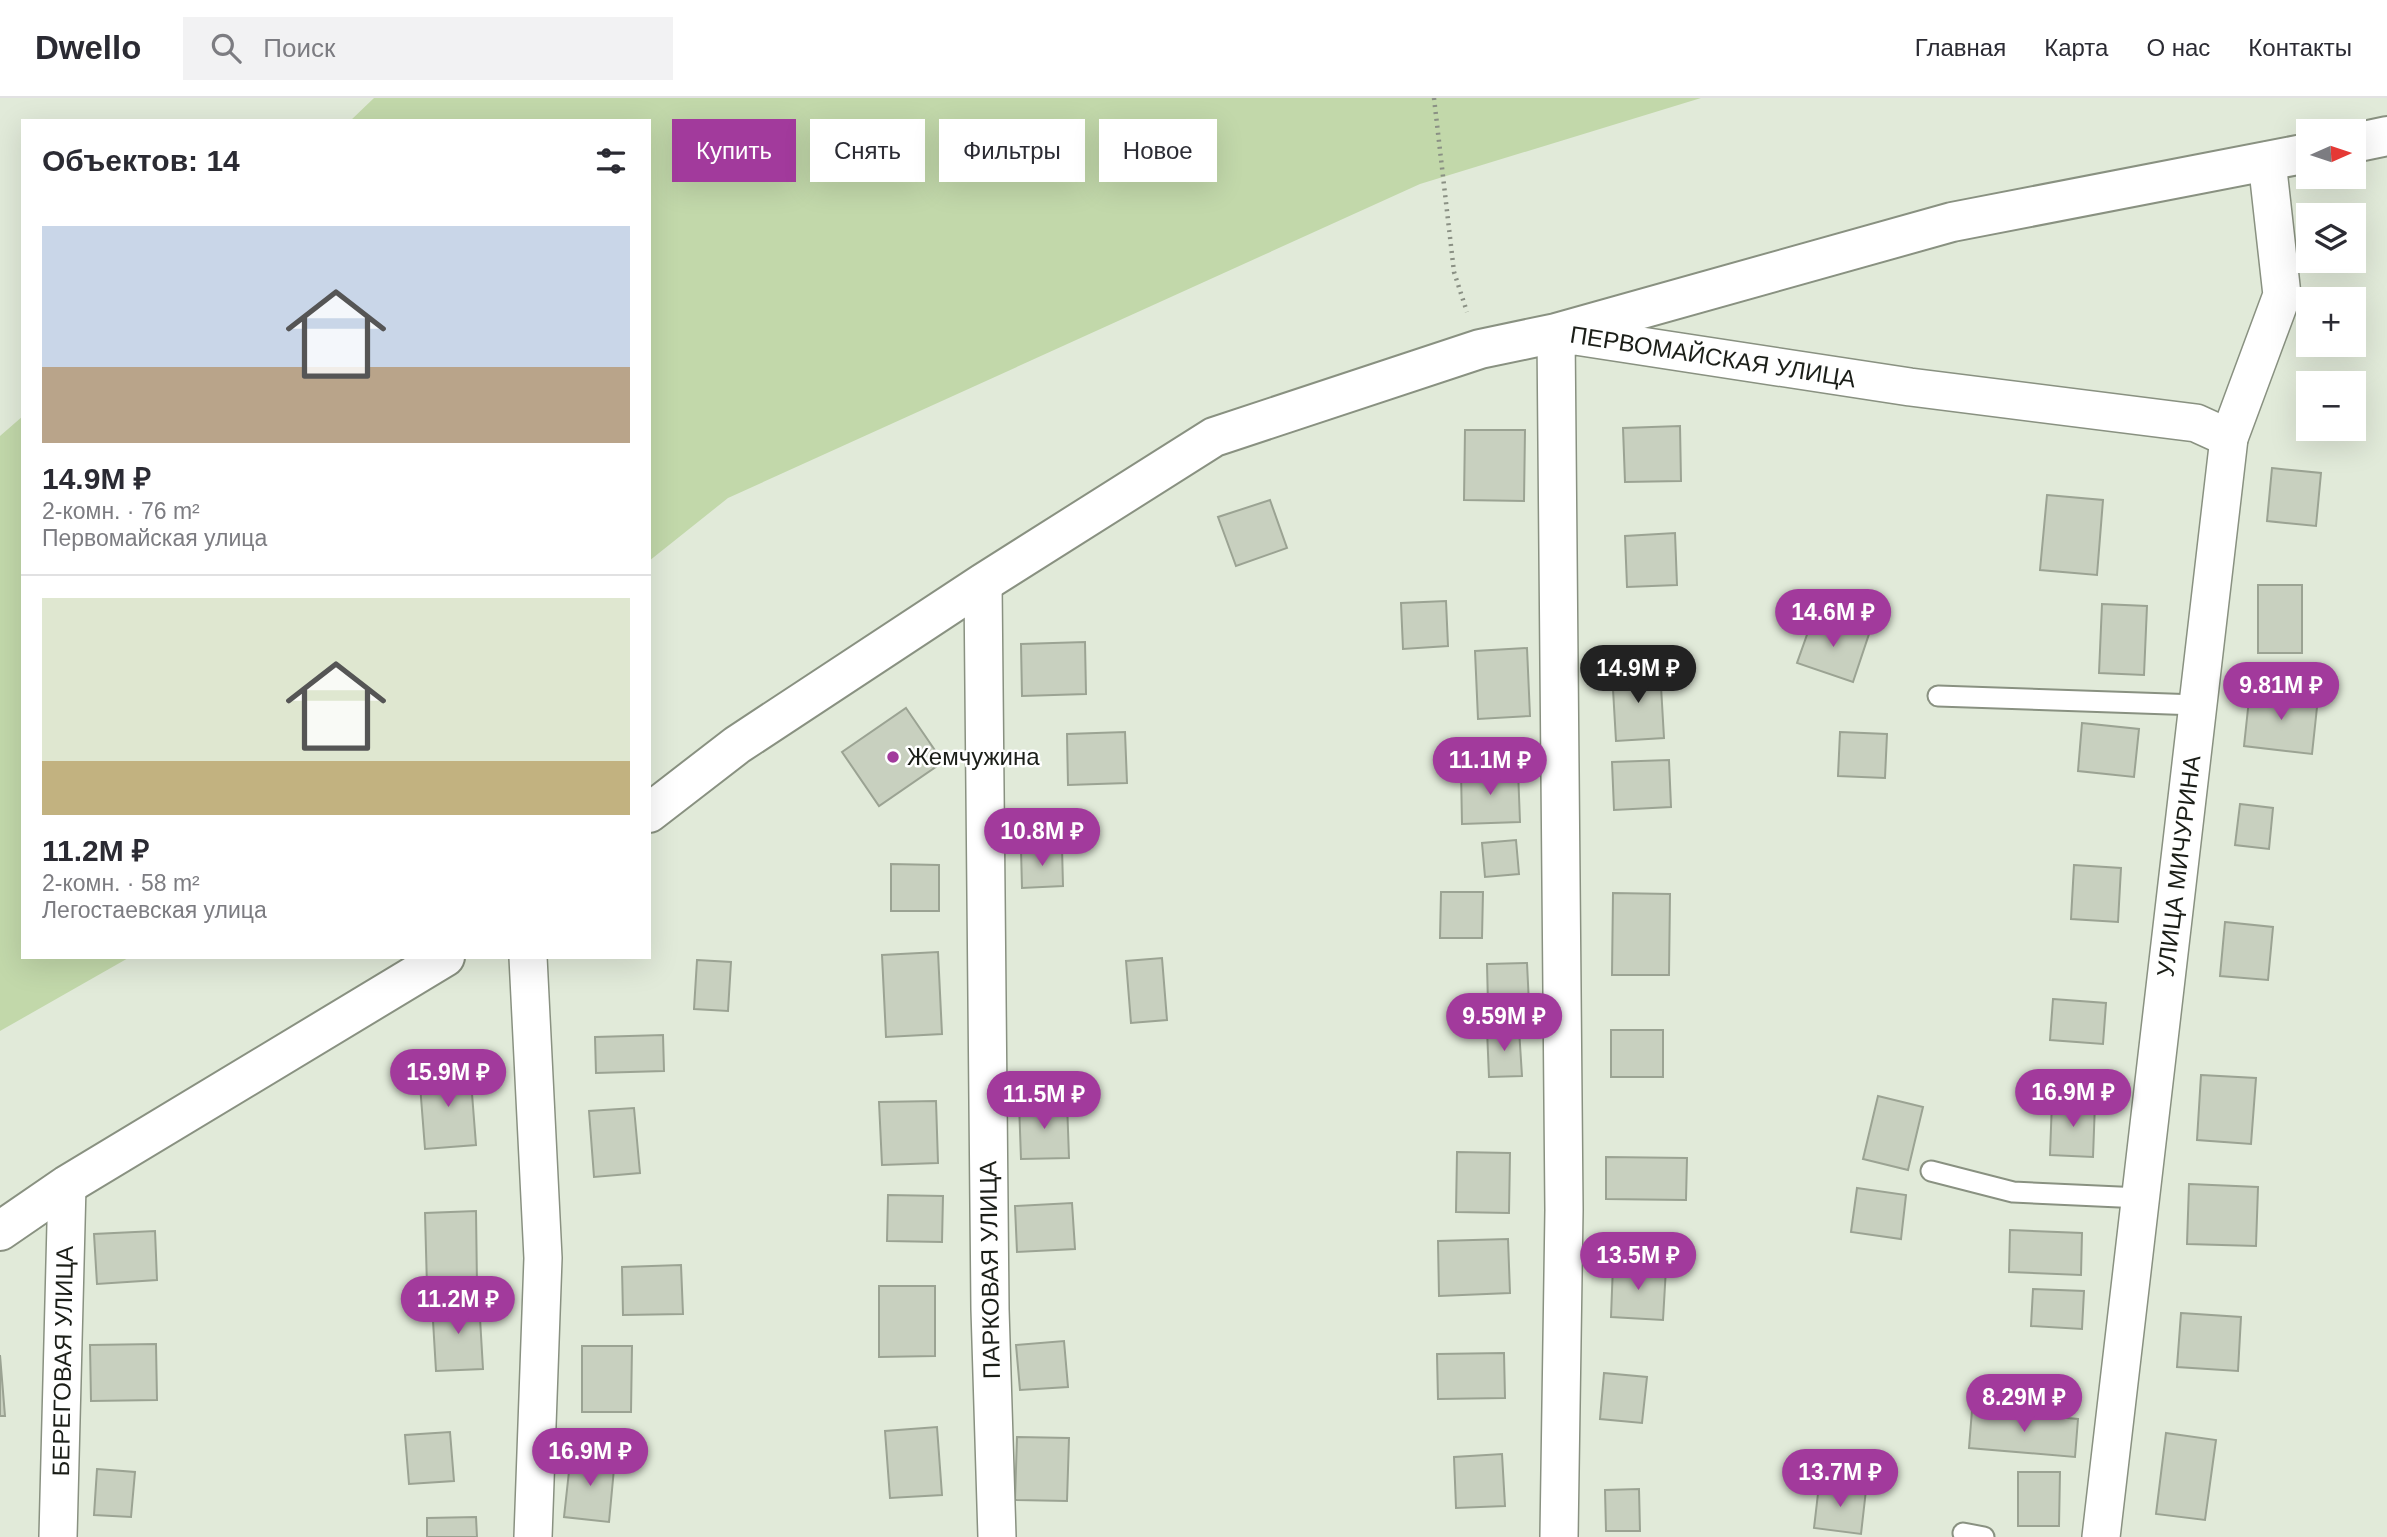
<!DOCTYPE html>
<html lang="ru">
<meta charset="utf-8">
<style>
body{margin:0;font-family:Helvetica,sans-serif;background:#f2f2f3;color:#2b2b33;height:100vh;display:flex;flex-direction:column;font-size:26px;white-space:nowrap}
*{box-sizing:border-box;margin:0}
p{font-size:23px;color:#7c7c81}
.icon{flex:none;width:38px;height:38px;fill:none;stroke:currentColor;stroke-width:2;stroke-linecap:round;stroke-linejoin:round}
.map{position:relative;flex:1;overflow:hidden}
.panel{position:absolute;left:21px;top:21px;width:630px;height:840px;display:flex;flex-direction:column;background:#fff;border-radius:0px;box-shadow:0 7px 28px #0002}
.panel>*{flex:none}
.guide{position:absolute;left:672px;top:21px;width:665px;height:63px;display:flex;gap:14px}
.needle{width:46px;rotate:87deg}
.controls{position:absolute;left:2296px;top:21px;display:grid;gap:14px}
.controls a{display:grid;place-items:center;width:70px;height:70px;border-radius:0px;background:#fff;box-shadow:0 7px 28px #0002;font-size:35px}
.price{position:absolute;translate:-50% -60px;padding:0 16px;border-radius:24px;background:#a23a9c;color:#fff;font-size:23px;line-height:46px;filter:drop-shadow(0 2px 4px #0008)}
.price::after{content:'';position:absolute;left:50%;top:42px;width:21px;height:16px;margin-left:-10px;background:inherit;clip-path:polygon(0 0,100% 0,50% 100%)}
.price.active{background:#222;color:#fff}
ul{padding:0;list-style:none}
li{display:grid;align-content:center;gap:14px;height:371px;padding:0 21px}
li+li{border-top:2px solid #e1e1e2}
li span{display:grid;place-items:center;height:217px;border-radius:0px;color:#555}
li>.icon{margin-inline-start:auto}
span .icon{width:126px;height:126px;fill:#fffc;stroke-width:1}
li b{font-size:30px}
h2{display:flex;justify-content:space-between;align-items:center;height:84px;padding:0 21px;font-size:30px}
.pill{padding:0 24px;border-radius:0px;background:#fff;box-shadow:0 7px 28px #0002;font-size:24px;line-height:63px}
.pill.active{background:#a23a9c;color:#fff}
header{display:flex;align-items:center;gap:42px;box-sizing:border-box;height:98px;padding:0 35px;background:#fff;border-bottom:2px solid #e1e1e2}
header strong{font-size:33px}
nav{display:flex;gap:38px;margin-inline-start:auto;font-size:24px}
.search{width:490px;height:63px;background:#f2f2f3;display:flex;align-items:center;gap:18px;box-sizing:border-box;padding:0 24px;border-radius:0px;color:#7c7c81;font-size:26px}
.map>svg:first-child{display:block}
.water{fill:#c2d8aa}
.building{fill:#c8d0bf;stroke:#9ba393;stroke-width:2}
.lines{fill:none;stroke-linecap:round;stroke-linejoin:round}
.service-casing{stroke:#899181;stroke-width:23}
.minor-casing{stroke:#899181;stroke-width:40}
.tertiary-casing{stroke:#899181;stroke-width:42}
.path{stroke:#8a9084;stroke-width:4.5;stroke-dasharray:2 5;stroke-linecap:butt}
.service{stroke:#fff;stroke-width:19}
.minor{stroke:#fff;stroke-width:37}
.tertiary{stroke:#fff;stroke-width:38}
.poi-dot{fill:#a23a9c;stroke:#fff;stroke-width:2.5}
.labels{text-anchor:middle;stroke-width:5;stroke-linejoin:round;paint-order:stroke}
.street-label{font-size:24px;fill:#1b1e18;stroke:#fff}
.poi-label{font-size:24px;fill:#1b1e18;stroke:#fff;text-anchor:start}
</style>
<header>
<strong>Dwello</strong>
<div class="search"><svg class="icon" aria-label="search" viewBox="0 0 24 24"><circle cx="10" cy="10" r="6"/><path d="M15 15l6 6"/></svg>Поиск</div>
<nav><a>Главная</a><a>Карта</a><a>О нас</a><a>Контакты</a></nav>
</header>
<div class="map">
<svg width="2387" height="1439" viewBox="0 0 2387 1439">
<rect width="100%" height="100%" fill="#e1ead9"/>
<!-- water -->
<g class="water">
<path d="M374 0H1701L1420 86 728 400 649 463V23H350Z"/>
<path d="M23 318V859H130L0 933V338Z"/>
</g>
<!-- building -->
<g class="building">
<path d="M1680 328 1681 383 1625 384 1623 330Z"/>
<path d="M1465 332H1525L1524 403 1464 402Z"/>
<path d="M2272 370 2321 375 2316 428 2267 423Z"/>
<path d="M2047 397 2103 402 2097 477 2040 472Z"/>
<path d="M1270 402 1287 450 1236 468 1218 419Z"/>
<path d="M1675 435 1677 487 1627 489 1625 438Z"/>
<rect x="2258" y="487" width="44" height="68"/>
<path d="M1446 503 1448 548 1403 551 1401 505Z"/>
<path d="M2102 506 2147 508 2144 577 2099 575Z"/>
<path d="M1814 517 1869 536 1853 584 1797 565Z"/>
<path d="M1085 544 1086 596 1022 598 1021 546Z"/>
<path d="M1527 550 1530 618 1478 621 1475 553Z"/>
<path d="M1660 571 1664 640 1616 643 1612 574Z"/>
<path d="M2250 592 2318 600 2312 656 2244 648Z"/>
<path d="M906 610 943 664 879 708 842 654Z"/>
<path d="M2082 625 2139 631 2134 679 2078 673Z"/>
<path d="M1125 634 1127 685 1068 687 1067 636Z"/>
<path d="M1840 634 1887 636 1885 680 1838 678Z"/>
<path d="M1669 662 1671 709 1614 712 1612 664Z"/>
<path d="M1518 672 1520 724 1462 726 1461 673Z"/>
<path d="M2240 706 2273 710 2269 751 2235 747Z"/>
<path d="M1516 742 1519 776 1485 779 1482 745Z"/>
<path d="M1062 749 1063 788 1022 790 1021 751Z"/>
<path d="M891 766 939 767V813H891Z"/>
<path d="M2074 767 2121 770 2118 824 2071 821Z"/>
<path d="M1441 794H1483L1482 840H1440Z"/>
<path d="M1613 795 1670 796 1669 877H1612Z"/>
<path d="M2225 824 2273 829 2268 882 2220 878Z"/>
<path d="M938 854 942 936 886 939 882 857Z"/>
<path d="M1162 860 1167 922 1131 925 1126 863Z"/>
<path d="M697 862 731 864 728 913 694 911Z"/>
<path d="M1527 865 1529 906 1488 907 1487 866Z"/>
<path d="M2053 901 2106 905 2103 946 2050 942Z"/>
<path d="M1519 931 1522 978 1489 979 1487 932Z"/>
<rect x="1611" y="932" width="52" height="47"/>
<path d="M663 937 664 973 596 975 595 939Z"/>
<path d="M470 970 476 1047 425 1051 419 974Z"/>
<path d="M2201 977 2256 980 2251 1046 2197 1042Z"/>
<path d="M1878 998 1923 1009 1908 1072 1863 1061Z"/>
<path d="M936 1003 938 1065 882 1067 879 1004Z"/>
<path d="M2052 1003 2095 1005 2093 1059 2050 1057Z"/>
<path d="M1067 1004 1069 1060 1021 1061 1019 1005Z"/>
<path d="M634 1010 640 1075 594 1079 589 1013Z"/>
<path d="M1457 1054 1510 1055 1509 1115 1456 1114Z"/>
<path d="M1606 1059 1687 1060 1686 1102 1606 1101Z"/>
<path d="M2189 1086 2258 1089 2256 1148 2187 1146Z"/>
<path d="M1857 1090 1906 1097 1901 1141 1851 1134Z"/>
<path d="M888 1097 943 1098 942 1144 887 1143Z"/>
<path d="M1072 1105 1075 1151 1017 1154 1015 1108Z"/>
<path d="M476 1113 477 1188 427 1189 425 1115Z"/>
<path d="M2010 1132 2082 1135 2081 1177 2009 1174Z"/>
<path d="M155 1133 157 1182 97 1186 94 1136Z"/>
<path d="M1508 1141 1510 1195 1439 1198 1438 1143Z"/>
<path d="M681 1167 683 1216 623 1217 622 1169Z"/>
<path d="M1613 1167 1666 1170 1663 1222 1611 1219Z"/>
<path d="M879 1188H935V1258L879 1259Z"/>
<path d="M2033 1191 2084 1193 2082 1231 2031 1228Z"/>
<path d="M479 1203 483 1271 436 1273 432 1206Z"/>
<path d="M2181 1215 2241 1219 2238 1273 2177 1269Z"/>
<path d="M1064 1243 1068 1289 1020 1292 1016 1247Z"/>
<path d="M156 1246 157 1302 91 1303 90 1247Z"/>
<path d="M582 1248H632L631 1314H582Z"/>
<path d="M1504 1255 1505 1300 1438 1301 1437 1256Z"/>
<path d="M0 1257 5 1318H0Z"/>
<path d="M1604 1275 1647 1279 1642 1325 1600 1321Z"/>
<path d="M1972 1312 2078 1321 2075 1359 1969 1350Z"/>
<path d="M937 1329 942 1397 890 1400 885 1333Z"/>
<path d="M450 1334 454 1383 409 1386 405 1337Z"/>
<path d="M2166 1335 2216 1342 2205 1422 2156 1416Z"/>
<path d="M1017 1339 1069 1340 1067 1403 1015 1402Z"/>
<path d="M571 1355 615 1360 609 1424 564 1419Z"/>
<path d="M1502 1356 1505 1408 1456 1410 1454 1359Z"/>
<path d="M97 1371 135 1374 131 1419 94 1417Z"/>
<path d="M2018 1374H2060L2059 1428H2018Z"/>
<path d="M1819 1387 1866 1392 1861 1436 1814 1430Z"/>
<path d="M1639 1391 1640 1433H1606L1605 1392Z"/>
<path d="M476 1419 477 1439H427V1420Z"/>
</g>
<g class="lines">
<defs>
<g id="service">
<path d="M1938 598 2198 607"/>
<path d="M1931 1073 2013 1094 2141 1100"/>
<path d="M1963 1435 1984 1439"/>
</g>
<g id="minor">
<path d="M983 485 990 1211 997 1439"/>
<path d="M528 859 543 1160 533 1439"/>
<path d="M58 1439 67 1087"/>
<path d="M1559 1439 1564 1112 1556 235 1910 289 2196 325 2229 340"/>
<path d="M2101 1439 2229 340 2282 197 2267 63"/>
</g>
<g id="tertiary">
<path d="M2354 45 2387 38"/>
<path d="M649 715 737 647 983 485 1214 339 1480 251 1556 235 1952 124 2308 55"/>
<path d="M0 1133 67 1087 445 859"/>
</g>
</defs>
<!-- service casing -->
<use href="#service" class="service-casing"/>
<!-- minor casing -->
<use href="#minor" class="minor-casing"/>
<!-- tertiary casing -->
<use href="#tertiary" class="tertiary-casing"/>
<!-- path -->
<path class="path" d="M1434 0 1454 174 1467 214"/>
<!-- service -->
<use href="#service" class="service"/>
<!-- minor -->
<use href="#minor" class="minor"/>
<!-- tertiary -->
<use href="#tertiary" class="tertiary"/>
</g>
<!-- markers -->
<circle class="poi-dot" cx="893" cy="659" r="7"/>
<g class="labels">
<!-- street labels -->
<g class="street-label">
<text transform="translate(1713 259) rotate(9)" y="8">ПЕРВОМАЙСКАЯ УЛИЦА</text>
<text transform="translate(2179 768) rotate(-83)" y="8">УЛИЦА МИЧУРИНА</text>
<text transform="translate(990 1172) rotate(-91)" y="8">ПАРКОВАЯ УЛИЦА</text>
<text transform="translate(63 1263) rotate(-89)" y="8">БЕРЕГОВАЯ УЛИЦА</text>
</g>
<!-- poi labels -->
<g class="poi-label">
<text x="907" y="667">Жемчужина</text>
</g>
</g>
</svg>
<div class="controls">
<a><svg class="needle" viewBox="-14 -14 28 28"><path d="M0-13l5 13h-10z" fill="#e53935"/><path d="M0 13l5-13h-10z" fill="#7c7c81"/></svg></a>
<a><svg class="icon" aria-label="layers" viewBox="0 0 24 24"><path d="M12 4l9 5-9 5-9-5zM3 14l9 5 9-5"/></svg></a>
<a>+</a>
<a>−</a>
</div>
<b class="price" style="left:1833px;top:551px">14.6M ₽</b>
<b class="price active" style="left:1638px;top:607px">14.9M ₽</b>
<b class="price" style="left:2281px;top:624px">9.81M ₽</b>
<b class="price" style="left:1490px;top:699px">11.1M ₽</b>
<b class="price" style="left:1042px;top:770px">10.8M ₽</b>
<b class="price" style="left:1504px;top:955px">9.59M ₽</b>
<b class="price" style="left:448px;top:1011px">15.9M ₽</b>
<b class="price" style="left:2073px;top:1031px">16.9M ₽</b>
<b class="price" style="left:1044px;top:1033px">11.5M ₽</b>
<b class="price" style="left:1638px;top:1194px">13.5M ₽</b>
<b class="price" style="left:458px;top:1238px">11.2M ₽</b>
<b class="price" style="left:2024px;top:1336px">8.29M ₽</b>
<b class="price" style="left:590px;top:1390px">16.9M ₽</b>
<b class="price" style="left:1840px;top:1411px">13.7M ₽</b>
<div class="guide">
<a class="pill active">Купить</a>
<a class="pill">Снять</a>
<a class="pill">Фильтры</a>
<a class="pill">Новое</a>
</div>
<section class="panel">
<h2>Объектов: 14<svg class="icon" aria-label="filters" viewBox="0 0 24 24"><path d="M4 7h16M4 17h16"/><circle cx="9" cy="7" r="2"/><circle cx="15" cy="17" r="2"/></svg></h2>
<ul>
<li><span style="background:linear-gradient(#c9d6e8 65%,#b9a48a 0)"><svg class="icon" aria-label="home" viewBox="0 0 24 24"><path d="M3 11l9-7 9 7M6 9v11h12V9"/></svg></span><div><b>14.9M ₽</b><p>2-комн. · 76 m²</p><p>Первомайская улица</p></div></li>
<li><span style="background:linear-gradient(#dfe7d0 75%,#c2b280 0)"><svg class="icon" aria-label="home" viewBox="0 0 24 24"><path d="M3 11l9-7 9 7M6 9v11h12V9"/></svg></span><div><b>11.2M ₽</b><p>2-комн. · 58 m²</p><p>Легостаевская улица</p></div></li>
</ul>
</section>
</div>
